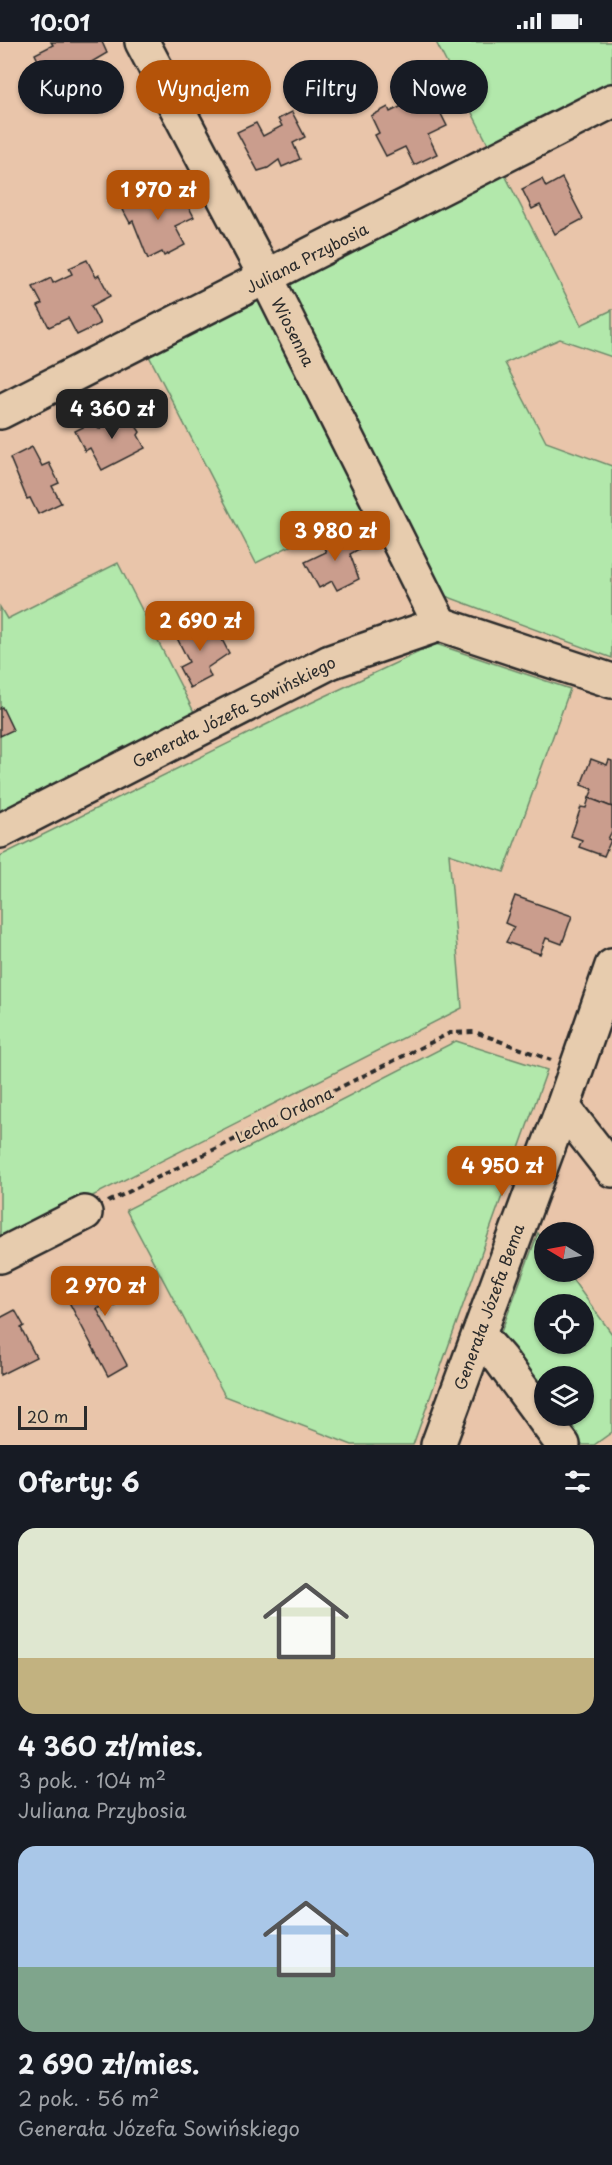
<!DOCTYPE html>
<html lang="pl">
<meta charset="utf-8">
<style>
body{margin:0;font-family:"Playpen Sans",sans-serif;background:#20242c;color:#f1f3f6;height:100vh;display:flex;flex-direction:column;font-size:22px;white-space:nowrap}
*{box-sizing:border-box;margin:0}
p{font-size:20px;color:#9ea1a6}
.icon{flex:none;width:33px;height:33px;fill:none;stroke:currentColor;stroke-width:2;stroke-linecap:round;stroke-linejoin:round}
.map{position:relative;height:1403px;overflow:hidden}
.side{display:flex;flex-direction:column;background:#171b24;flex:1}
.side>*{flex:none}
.banner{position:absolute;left:18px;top:18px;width:576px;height:54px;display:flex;gap:12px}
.needle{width:39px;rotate:280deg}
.tools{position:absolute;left:534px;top:1180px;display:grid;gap:12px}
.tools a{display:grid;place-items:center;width:60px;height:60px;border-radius:50%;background:#171b24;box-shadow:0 2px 4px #0004;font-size:30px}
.scale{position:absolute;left:18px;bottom:15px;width:69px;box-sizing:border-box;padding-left:6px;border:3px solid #2b2b2b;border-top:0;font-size:16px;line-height:21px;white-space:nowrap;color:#2b2b2b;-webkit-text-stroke:4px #e7ccae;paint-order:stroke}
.price{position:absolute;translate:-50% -51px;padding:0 14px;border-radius:12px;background:#b45309;color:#fff;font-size:20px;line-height:39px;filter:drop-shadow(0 2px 3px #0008)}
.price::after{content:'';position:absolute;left:50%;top:36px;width:18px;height:14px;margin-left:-9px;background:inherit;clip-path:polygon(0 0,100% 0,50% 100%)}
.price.on{background:#222;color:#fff}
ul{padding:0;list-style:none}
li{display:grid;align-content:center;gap:12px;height:318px;padding:0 18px}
li span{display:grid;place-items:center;height:186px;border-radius:18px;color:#555}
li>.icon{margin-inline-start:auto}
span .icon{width:108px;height:108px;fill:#fffc;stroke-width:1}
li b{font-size:26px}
h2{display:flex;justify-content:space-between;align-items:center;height:72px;padding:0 18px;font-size:26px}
.pill{padding:0 21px;border-radius:27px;background:#171b24;box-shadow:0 2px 4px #0004;font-size:21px;line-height:54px}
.pill.on{background:#b45309;color:#fff}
.status{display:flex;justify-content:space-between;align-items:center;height:42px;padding:0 30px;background:#171b24;direction:ltr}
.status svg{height:16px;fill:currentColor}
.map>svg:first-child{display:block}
.green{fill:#b2e8ab;stroke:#6e8a6b;stroke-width:1.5;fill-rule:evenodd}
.building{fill:#ca9d8d;stroke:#2b2b2b;stroke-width:1.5}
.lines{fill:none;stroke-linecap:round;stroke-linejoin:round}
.minor-casing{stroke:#2b2b2b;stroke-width:38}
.path{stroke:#2b2b2b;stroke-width:4;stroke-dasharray:6 4.5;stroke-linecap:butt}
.minor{stroke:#e7ccae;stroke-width:33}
.labels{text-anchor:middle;stroke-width:6;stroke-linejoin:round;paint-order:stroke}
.street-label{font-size:16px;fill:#2b2b2b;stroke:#e7ccae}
</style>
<div class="status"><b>10:01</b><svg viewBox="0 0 49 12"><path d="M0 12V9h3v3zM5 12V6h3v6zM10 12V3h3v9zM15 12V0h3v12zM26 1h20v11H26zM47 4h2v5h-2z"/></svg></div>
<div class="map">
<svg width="612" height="1403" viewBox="0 0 612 1403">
<rect width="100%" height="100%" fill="#e9c5aa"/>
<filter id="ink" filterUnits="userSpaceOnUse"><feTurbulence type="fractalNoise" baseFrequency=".0167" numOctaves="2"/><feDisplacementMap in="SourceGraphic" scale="12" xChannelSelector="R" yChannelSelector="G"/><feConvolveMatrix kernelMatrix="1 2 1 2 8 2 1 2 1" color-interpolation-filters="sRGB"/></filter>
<g filter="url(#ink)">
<!-- green -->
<g class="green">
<path d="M436 0H612V46L491 108Z"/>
<path d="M505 133 581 283 612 268V315L560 297 505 321 546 400 612 424V616L440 552 283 245Z"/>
<path d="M260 257 366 466 256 521 149 314Z"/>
<path d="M118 521 196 674 0 772V565L7 577Z"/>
<path d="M436 602 570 647 504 830 449 812 462 966 0 1201V814L300 666Z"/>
<path d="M456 999 547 1028 413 1403H352L225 1354 126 1168Z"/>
<path d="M538 1191 544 1200V1230H567L612 1292V1390L594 1403H569L548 1374H584V1335H544V1368L497 1301ZM544 1263H584V1302H544Z"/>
</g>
<!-- building -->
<g class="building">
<path d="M51 0H102L107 11 83 25 67 31 64 26 46 35 35 12 53 3Z"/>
<path d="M424 47 433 64 436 62 447 84 428 93 437 112 414 123 405 105 386 114 375 93 379 91 371 74 388 65 390 70 400 65 409 61 407 55Z"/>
<path d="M292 70 305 95 293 101 300 117 282 125 279 118 268 126 258 129 237 90 256 81 263 94 282 84 278 77Z"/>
<path d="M562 136 583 177 555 192 540 163 532 167 522 147 542 137 546 145Z"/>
<path d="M155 142 164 161 182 152 194 175 175 184 185 203 164 214 162 210 148 217 133 179 130 181 121 164 135 157 133 153Z"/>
<path d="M87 218 96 235 99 233 110 254 91 264 100 282 77 293 68 276 49 285 38 264 42 262 33 245 51 236 53 241 72 232 69 226Z"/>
<path d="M126 369 140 390 138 393 145 406 102 428 90 406 85 409 75 389 95 379 99 387 116 379 114 376Z"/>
<path d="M32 405 42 424 49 421 59 441 52 444 61 461 38 472 30 456 27 457 10 416Z"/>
<path d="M348 486 359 507 350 512 359 537 337 548 332 539 319 546 305 520 326 510 321 500Z"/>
<path d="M201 579 208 593 217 588 229 611 207 626 211 635 190 646 179 625 189 620 175 592Z"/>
<path d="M2 665 13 688 0 694V666Z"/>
<path d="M591 717 607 723 609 718 612 719V765L589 756 593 747 581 743Z"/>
<path d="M589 756 612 765V789L608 797 611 798 604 814 579 805 582 798 571 794 581 765 586 766Z"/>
<path d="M515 854 572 874 562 902 546 896 540 912 506 900 514 885 505 881Z"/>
<path d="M130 1226 142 1248 104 1269 102 1265 97 1267 127 1323 108 1334 69 1260Z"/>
<path d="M15 1268 24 1284 21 1286 36 1315 0 1333V1276Z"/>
</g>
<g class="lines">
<defs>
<g id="minor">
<path d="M142 0 267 237 440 582"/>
<path d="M0 370 612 59"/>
<path d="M0 789 330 620 440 582 612 639"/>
<path d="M563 1065 612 1128"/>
<path d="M0 1214 85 1171"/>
<path d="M479 1293 500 1317 563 1403"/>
<path d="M438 1403 563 1065 612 924"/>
</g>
</defs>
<!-- minor casing -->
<use href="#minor" class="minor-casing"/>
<!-- path -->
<path class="path" d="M108 1160 450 991 475 990 551 1018"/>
<!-- minor -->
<use href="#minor" class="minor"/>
</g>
</g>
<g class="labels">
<!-- street labels -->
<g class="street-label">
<text transform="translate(307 216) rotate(-27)" y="6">Juliana Przybosia</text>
<text transform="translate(293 290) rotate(63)" y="6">Wiosenna</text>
<text transform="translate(234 670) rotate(-27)" y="6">Generała Józefa Sowińskiego</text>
<text transform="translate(284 1073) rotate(-26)" y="6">Lecha Ordona</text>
<text transform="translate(489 1265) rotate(-70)" y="6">Generała Józefa Bema</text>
</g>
</g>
</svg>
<div class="tools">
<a><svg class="needle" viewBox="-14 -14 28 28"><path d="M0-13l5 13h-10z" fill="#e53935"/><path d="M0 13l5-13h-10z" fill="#9ea1a6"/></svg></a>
<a><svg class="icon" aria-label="locate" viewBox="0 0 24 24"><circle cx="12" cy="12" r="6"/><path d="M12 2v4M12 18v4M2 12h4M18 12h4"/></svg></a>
<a><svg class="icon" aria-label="layers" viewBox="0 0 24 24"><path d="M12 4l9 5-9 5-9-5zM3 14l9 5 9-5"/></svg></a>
</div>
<div class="scale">20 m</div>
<b class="price" style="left:158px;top:179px">1 970 zł</b>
<b class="price on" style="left:112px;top:398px">4 360 zł</b>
<b class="price" style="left:335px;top:520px">3 980 zł</b>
<b class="price" style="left:200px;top:610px">2 690 zł</b>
<b class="price" style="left:502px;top:1155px">4 950 zł</b>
<b class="price" style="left:105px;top:1275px">2 970 zł</b>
<div class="banner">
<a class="pill">Kupno</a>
<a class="pill on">Wynajem</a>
<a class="pill">Filtry</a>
<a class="pill">Nowe</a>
</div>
</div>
<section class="side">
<h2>Oferty: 6<svg class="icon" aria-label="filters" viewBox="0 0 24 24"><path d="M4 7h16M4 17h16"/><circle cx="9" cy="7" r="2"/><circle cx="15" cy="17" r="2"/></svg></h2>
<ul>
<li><span style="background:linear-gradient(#dfe7d0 70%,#c2b280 0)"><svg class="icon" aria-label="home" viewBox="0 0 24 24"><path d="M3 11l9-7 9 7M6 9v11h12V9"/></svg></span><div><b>4 360 zł/mies.</b><p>3 pok. · 104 m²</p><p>Juliana Przybosia</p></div></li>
<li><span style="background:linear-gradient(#a9c7e8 65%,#7fa58c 0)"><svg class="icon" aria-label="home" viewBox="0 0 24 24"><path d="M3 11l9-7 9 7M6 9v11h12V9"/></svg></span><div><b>2 690 zł/mies.</b><p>2 pok. · 56 m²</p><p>Generała Józefa Sowińskiego</p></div></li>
</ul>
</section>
